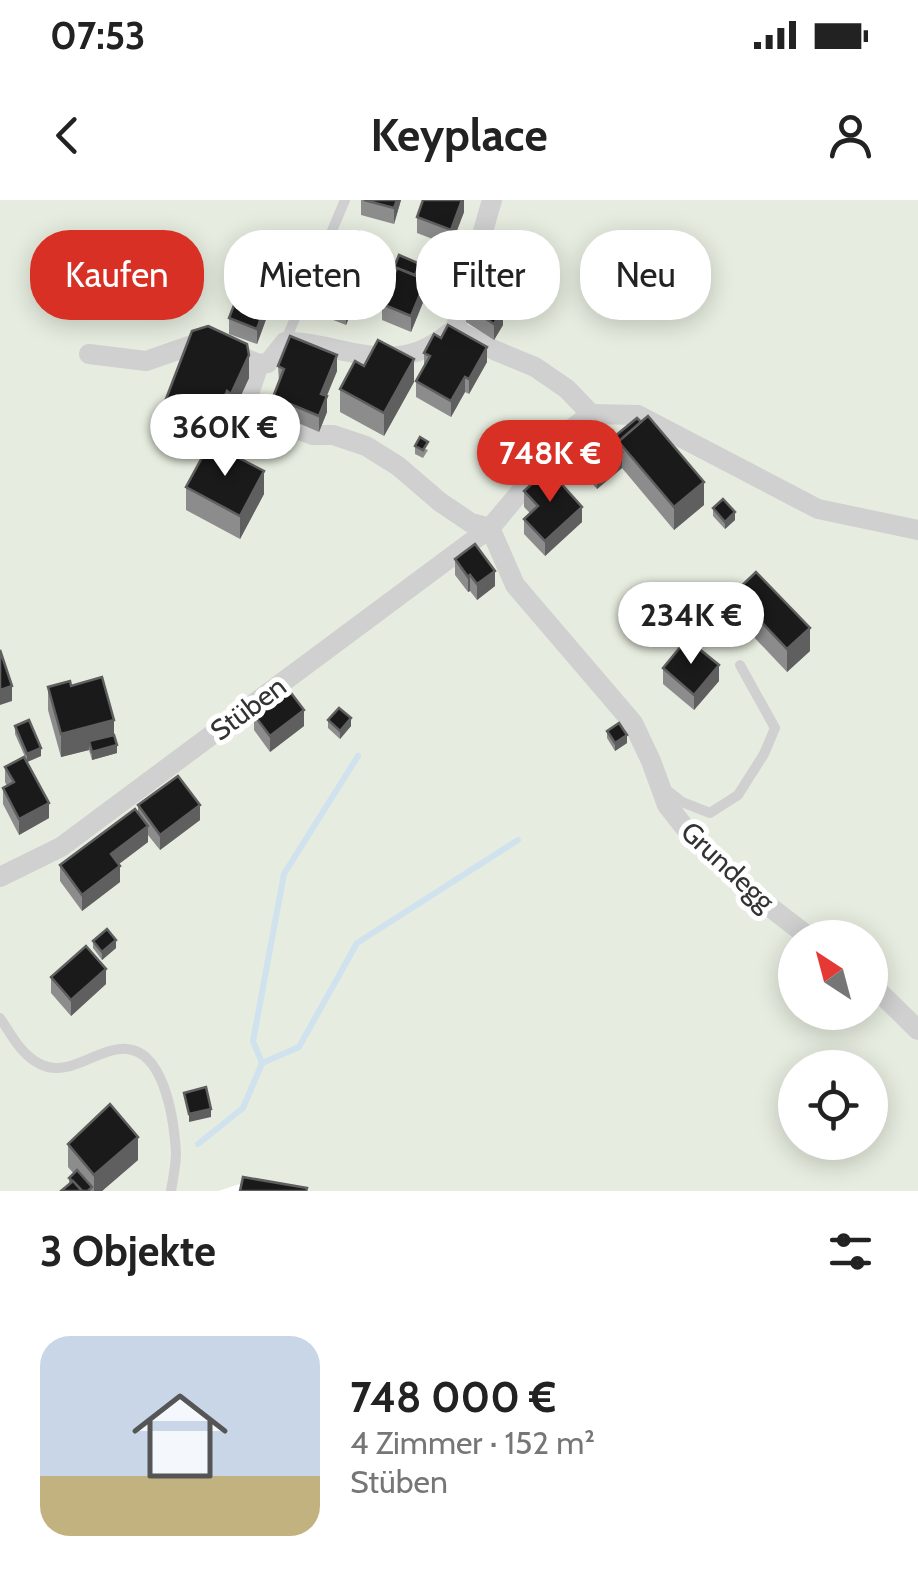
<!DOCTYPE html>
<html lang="de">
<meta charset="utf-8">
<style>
body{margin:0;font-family:Cabin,sans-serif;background:#f6f6f6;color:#222;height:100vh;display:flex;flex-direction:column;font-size:38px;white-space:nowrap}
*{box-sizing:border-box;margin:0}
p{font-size:32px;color:#767676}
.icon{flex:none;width:55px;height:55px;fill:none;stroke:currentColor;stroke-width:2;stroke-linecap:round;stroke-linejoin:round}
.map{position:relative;height:991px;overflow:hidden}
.side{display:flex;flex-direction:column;background:#fff;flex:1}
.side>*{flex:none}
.guide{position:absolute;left:30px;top:30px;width:860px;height:90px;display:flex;gap:20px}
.needle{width:65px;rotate:324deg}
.buttons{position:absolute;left:778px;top:720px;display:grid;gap:20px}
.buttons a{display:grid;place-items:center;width:110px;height:110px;border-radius:50%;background:#fff;box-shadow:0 5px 25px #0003;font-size:50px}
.price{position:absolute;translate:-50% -85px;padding:0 22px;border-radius:35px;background:#fff;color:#222;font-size:32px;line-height:65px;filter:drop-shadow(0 2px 5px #0008)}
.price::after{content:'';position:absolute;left:50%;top:60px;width:30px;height:22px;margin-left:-15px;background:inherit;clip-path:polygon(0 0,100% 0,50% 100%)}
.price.active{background:#d93025;color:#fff}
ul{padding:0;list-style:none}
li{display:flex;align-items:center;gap:30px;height:250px;padding:0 40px}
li+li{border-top:2px solid #e0e0e0}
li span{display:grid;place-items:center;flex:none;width:280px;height:200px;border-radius:30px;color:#555}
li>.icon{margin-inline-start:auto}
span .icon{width:120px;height:120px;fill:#fffc;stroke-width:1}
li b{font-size:42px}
h2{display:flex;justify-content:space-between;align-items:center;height:120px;padding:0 40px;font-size:42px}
.tag{padding:0 35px;border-radius:40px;background:#fff;box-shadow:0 5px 25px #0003;font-size:35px;line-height:90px}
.tag.active{background:#d93025;color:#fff}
.status{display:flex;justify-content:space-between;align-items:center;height:70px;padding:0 50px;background:#fff;direction:ltr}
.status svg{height:28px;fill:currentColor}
header{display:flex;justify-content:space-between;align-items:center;height:130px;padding:0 40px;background:#fff;font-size:45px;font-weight:800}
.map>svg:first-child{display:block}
.green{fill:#e6ecdf;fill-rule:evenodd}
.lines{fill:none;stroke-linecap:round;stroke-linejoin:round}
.stream{stroke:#cfe2ee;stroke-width:6}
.service{stroke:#d0d0d0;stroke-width:10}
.minor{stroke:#d0d0d0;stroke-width:20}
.wall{fill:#8c8c8c}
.shaded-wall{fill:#5f5f5f}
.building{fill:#1a1a1a;stroke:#5f5f5f;stroke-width:2.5}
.labels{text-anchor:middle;stroke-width:10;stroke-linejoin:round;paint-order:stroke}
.street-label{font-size:28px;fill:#333;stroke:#fff}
</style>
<div class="status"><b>07:53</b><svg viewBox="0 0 49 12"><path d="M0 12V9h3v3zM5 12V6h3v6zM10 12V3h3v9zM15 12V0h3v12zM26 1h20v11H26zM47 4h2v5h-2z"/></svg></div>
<header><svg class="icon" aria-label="back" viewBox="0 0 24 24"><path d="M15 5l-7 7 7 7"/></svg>Keyplace<svg class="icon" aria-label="person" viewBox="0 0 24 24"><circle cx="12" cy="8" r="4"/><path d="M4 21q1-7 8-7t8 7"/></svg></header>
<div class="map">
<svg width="918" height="991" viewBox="0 0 918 991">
<rect width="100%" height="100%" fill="#fff"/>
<!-- green -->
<path class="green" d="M0 0H918V991H261L240 984 218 991H0ZM795 738H870V812H795ZM795 868H870V942H795Z"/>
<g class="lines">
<!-- stream -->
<g class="stream">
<path d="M262 863 299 847 357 743 518 640"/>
<path d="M198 944 243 908 262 863 253 841 284 674 358 556"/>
</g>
<!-- service -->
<g class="service">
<path d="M285 142 345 0"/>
<path d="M663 587 682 602 710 613 738 595 764 554 775 528 740 465"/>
<path d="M0 818C11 834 21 855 40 864 67 878 94 851 120 849 165 845 174 921 176 953 176 965 173 979 171 991"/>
</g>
<!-- minor -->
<g class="minor">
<path d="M455 129 494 150 535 167 567 189 591 214"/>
<path d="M89 154 146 161 192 145 215 146 259 164 268 163 285 142C333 141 380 172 428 147 438 142 446 135 455 129L492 0"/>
<path d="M259 164 246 203 251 212 313 235H333L366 246 398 266 440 302 471 323 490 328"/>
<path d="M591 214 638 215 818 309 918 330"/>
<path d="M490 328 515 385 633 523 651 561 667 605 693 638 757 697 810 738"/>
<path d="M0 677 61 647 490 328 532 278 560 238 591 214"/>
<path d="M870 783 918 830"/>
</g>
</g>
<!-- wall -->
<g class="wall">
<path d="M361 0H401L394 24 361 15Z"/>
<path d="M464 0V12L451 46 417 33V17Z"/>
<path d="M354 46 378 48 374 57V69L360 104 355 103 346 125 323 116V100L327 89V76Z"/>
<path d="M420 72 418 76 426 95 411 132 382 120V104L390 84V77Z"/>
<path d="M475 73 491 74 489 80 504 105 502 109 503 125 494 140 466 122V106L481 83 475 81Z"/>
<path d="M272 103 257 144 229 134V118Z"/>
<path d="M441 138 487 162 469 194 465 192 451 217 416 197V181L424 168V153Z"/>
<path d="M278 166 337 171 327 196V212L319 232 273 212V197L279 182Z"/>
<path d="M364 166 414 182 384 236 340 212V189Z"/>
<path d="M249 178 231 217 227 214 224 221 218 219 206 242 166 222V199Z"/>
<path d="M614 237 704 305 674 330 622 268 597 289 572 261V245L614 244Z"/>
<path d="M415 246 428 250 423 258 415 254Z"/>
<path d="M186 287 264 294 240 339 186 310Z"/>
<path d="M524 291 582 322 545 356 524 334V319L530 313 524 307Z"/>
<path d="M713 308 735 320 725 329 713 316Z"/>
<path d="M455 359 495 386 477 400 470 391 468 392 455 375Z"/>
<path d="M734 393 810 451 787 472 734 416Z"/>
<path d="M663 468 719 481 694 510 663 484Z"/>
<path d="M71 486 114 535 117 553 92 560 89 550 61 557 48 510V487Z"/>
<path d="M254 515 304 526 270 552 254 530Z"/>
<path d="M328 520 351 526 340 539 328 528Z"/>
<path d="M15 526 41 556 27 562 49 618 19 635 3 604V588L7 586 5 582V567L26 559 15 534Z"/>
<path d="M607 531 627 543 615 551 607 538Z"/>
<path d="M138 605 200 620 160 650 148 635V642L119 664 120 682 82 711 60 681V665L138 613Z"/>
<path d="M93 741 116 748 102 760 93 748Z"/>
<path d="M51 777 106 784 71 816 51 793Z"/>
<path d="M68 944 138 960 102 991H61L69 984V978L74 974 68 967Z"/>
</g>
<!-- shaded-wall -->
<g class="shaded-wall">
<path d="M397 0H401L394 24V8Z"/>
<path d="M462 0H464V12L451 46V30Z"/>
<path d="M378 40V48L374 57V69L360 104V89Z"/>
<path d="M426 80V95L411 132V116Z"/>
<path d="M272 87V103L257 144V129Z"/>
<path d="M355 87V103L346 125V109Z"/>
<path d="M504 90V105L495 120V104Z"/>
<path d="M503 109V125L494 140V124Z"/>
<path d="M487 147V162L469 194V179Z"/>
<path d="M249 155V178L231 217V194Z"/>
<path d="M337 155V171L321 209V194Z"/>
<path d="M414 159V182L384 236V213Z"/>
<path d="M465 177V192L451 217V201Z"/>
<path d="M227 191V214L224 221V198Z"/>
<path d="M218 196V219L206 242V220Z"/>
<path d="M327 196V212L319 232V216Z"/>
<path d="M622 252V268L597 289V274Z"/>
<path d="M264 271V294L240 339V316Z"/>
<path d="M704 282V305L674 330V307Z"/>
<path d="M582 307V322L545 356V341Z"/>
<path d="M735 312V320L725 329V322Z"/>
<path d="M495 371V386L477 400V384Z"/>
<path d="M470 375V391L468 392V377Z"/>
<path d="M810 428V451L787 472V449Z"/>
<path d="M719 465V481L694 510V495Z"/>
<path d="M12 486V501L0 505V490Z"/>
<path d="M304 510V526L270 552V536Z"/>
<path d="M351 518V526L340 539V531Z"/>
<path d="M114 520V543L89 541V550L61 557V534Z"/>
<path d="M627 535V543L615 551V543Z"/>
<path d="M117 545V553L92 560V552Z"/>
<path d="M41 548V556L27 562V554Z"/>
<path d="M49 603V618L19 635V619Z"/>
<path d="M200 605V620L160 650V635Z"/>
<path d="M148 626V642L111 670V654Z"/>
<path d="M120 666V682L82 711V695Z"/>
<path d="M116 740V748L102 760V752Z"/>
<path d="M106 769V784L71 816V800Z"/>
<path d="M211 909V917L189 922V914Z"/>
<path d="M138 937V960L102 991H94V975Z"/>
</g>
<!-- building -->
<g class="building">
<path d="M364 0H397L394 8Z"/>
<path d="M423 0H462L451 30 417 17Z"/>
<path d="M359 32 378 40 372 53 354 46Z"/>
<path d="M341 41 374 53 360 89 355 87 346 109 323 100 331 78 327 76Z"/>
<path d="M399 55 420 64 415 75 397 68 393 78 390 77Z"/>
<path d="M478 62 491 66 487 77 475 73Z"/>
<path d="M397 68 426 80 411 116 382 104Z"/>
<path d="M245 77 272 87 257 129 229 118Z"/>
<path d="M484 77 504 90 495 104 503 109 494 124 466 106Z"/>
<path d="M448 125 487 147 469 179 465 177 451 201 416 181 430 156 424 153 434 134 441 138Z"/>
<path d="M208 126 247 144 249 155 231 194 227 191 224 198 218 196 206 220 166 199 192 131Z"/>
<path d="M290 136 337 155 321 194 327 196 319 216 273 197 284 169 278 166Z"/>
<path d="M378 140 414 159 384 213 340 189 355 161 364 166Z"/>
<path d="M648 216 704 282 674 307 618 241Z"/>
<path d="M637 218 641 222 618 242 614 237Z"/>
<path d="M597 224 622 252 597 274 572 245Z"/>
<path d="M420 237 428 242 423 250 415 246Z"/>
<path d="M210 243 264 271 240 316 186 287Z"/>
<path d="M548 269 582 307 545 341 524 319 538 306 524 291Z"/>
<path d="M723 299 735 312 725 322 713 308Z"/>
<path d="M475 344 495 371 477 384 470 375 468 377 455 359Z"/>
<path d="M756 372 810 428 787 449 734 393Z"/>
<path d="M687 439 719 465 694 495 663 468Z"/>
<path d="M0 450 12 486 0 490Z"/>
<path d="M102 477 114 520 61 534 48 487 70 481 71 486Z"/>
<path d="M288 489 304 510 270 536 254 515Z"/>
<path d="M339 508 351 518 340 531 328 520Z"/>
<path d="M29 520 41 548 27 554 15 526Z"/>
<path d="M619 523 627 535 615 543 607 531Z"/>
<path d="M114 535 117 545 92 552 89 541Z"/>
<path d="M24 557 49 603 19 619 3 588 14 582 5 567Z"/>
<path d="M178 576 200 605 160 635 138 605Z"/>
<path d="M135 609 148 626 111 654 120 666 82 695 60 665Z"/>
<path d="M107 729 116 740 102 752 93 741Z"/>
<path d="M86 746 106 769 71 800 51 777Z"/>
<path d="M206 887 211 909 189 914 184 893Z"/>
<path d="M110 904 138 937 94 975 68 944Z"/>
<path d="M77 970 92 987 88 991H82L69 978Z"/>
<path d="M243 977 307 988 306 991H240Z"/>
<path d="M73 981 82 991H61Z"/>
</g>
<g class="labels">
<!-- street labels -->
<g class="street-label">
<text transform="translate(248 508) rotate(-37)" y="10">Stüben</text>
<text transform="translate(728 666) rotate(43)" y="10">Grundegg</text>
</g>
</g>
</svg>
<div class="buttons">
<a><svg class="needle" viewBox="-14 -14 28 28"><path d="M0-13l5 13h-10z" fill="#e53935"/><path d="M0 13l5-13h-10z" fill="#767676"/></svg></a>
<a><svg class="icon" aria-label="locate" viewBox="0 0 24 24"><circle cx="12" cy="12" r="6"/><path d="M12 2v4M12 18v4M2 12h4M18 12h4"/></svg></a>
</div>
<b class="price" style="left:225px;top:279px">360K €</b>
<b class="price active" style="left:550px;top:305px">748K €</b>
<b class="price" style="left:691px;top:467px">234K €</b>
<div class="guide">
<a class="tag active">Kaufen</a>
<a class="tag">Mieten</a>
<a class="tag">Filter</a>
<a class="tag">Neu</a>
</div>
</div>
<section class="side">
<h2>3 Objekte<svg class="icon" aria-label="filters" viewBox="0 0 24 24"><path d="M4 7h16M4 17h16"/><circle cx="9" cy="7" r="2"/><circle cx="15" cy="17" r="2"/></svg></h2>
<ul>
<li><span style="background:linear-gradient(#c9d6e8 70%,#c2b280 0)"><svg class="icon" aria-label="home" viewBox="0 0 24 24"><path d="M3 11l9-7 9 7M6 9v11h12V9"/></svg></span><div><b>748 000 €</b><p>4 Zimmer · 152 m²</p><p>Stüben</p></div></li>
</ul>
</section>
